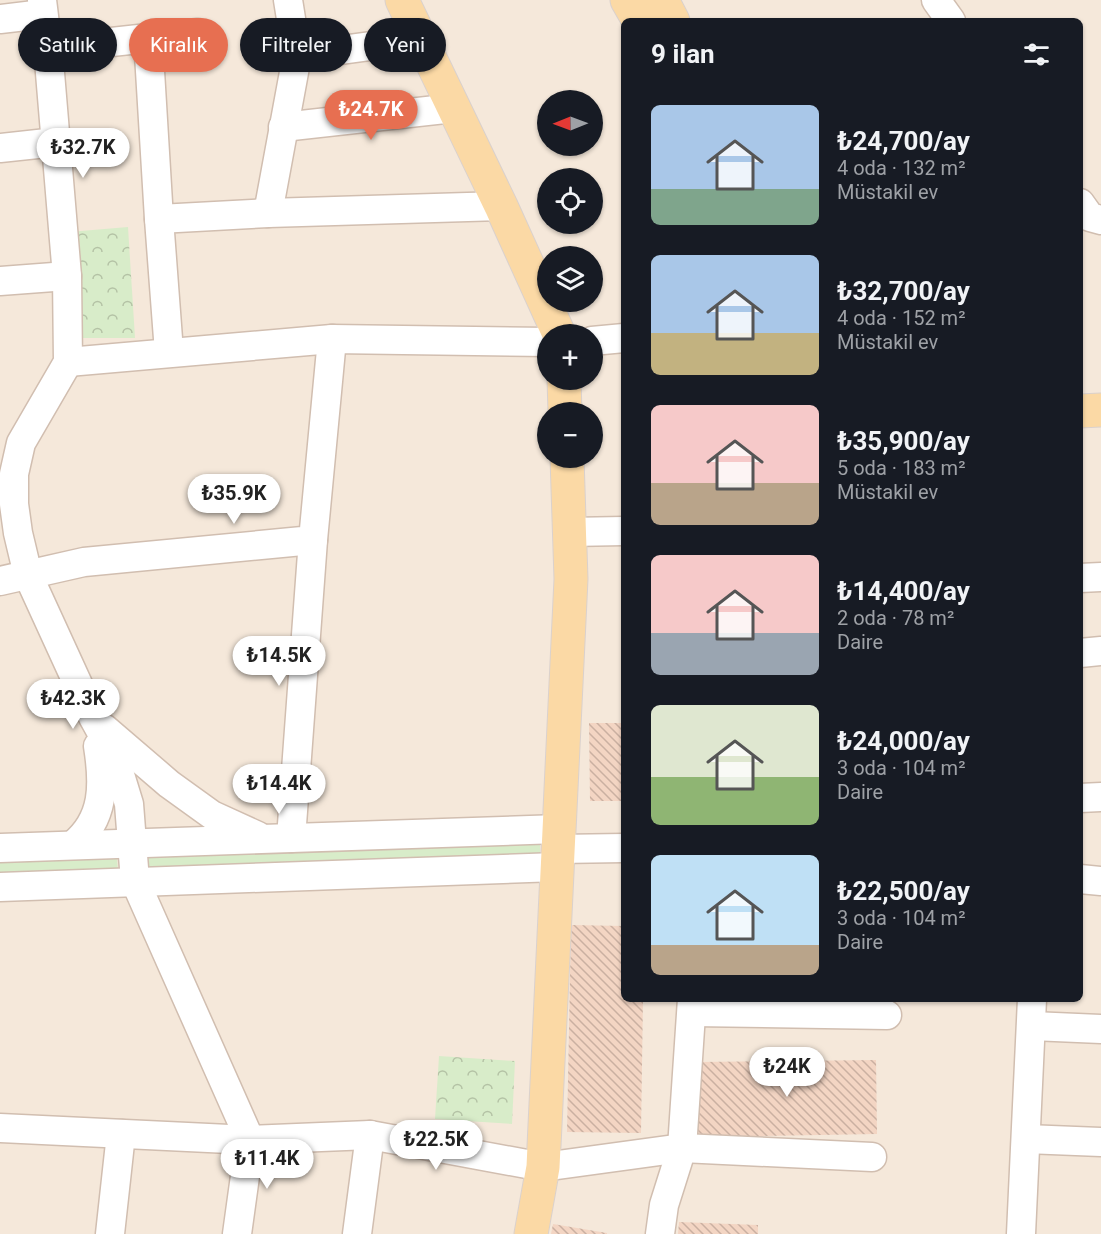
<!DOCTYPE html>
<html lang="tr">
<meta charset="utf-8">
<style>
body{margin:0;font-family:Roboto,sans-serif;background:#242831;color:#f1f3f6;height:100vh;display:flex;flex-direction:column;font-size:22px;white-space:nowrap}
*{box-sizing:border-box;margin:0}
p{font-size:20px;color:#9ea1a6}
.icon{flex:none;width:33px;height:33px;fill:none;stroke:currentColor;stroke-width:2;stroke-linecap:round;stroke-linejoin:round}
.map{position:relative;flex:1;overflow:hidden}
.details{position:absolute;left:621px;top:18px;width:462px;height:984px;display:flex;flex-direction:column;background:#171b24;border-radius:9px;box-shadow:0 2px 4px #0004}
.details>*{flex:none}
.banner{position:absolute;left:18px;top:18px;width:513px;height:54px;display:flex;gap:12px}
.needle{width:39px;rotate:269deg}
.buttons{position:absolute;left:537px;top:90px;display:grid;gap:12px}
.buttons a{display:grid;place-items:center;width:66px;height:66px;border-radius:50%;background:#171b24;box-shadow:0 2px 4px #0004;font-size:30px}
.price{position:absolute;translate:-50% -51px;padding:0 14px;border-radius:21px;background:#fff;color:#222;font-size:20px;line-height:39px;filter:drop-shadow(0 2px 3px #0008)}
.price::after{content:'';position:absolute;left:50%;top:36px;width:18px;height:14px;margin-left:-9px;background:inherit;clip-path:polygon(0 0,100% 0,50% 100%)}
.price.selected{background:#e76f51;color:#fff}
ul{padding:0;list-style:none}
li{display:flex;align-items:center;gap:18px;height:150px;padding:0 30px}
li span{display:grid;place-items:center;flex:none;width:168px;height:120px;border-radius:9px;color:#555}
li>.icon{margin-inline-start:auto}
span .icon{width:72px;height:72px;fill:#fffc;stroke-width:1}
li b{font-size:26px}
h2{display:flex;justify-content:space-between;align-items:center;height:72px;padding:0 30px;font-size:26px}
.tag{padding:0 21px;border-radius:27px;background:#171b24;box-shadow:0 2px 4px #0004;font-size:21px;line-height:54px}
.tag.selected{background:#e76f51;color:#fff}
.map>svg:first-child{display:block}
.residential{fill:#f5e8da;fill-rule:evenodd}
.grass{fill:#d8ecc9}
.park{fill:url(#park-crowns)}
.building{fill:url(#building-back-hatch)}
.lines{fill:none;stroke-linecap:round;stroke-linejoin:round}
.minor-casing{stroke:#d1beb0;stroke-width:31}
.major-casing{stroke:#dad1cd;stroke-width:35}
.minor{stroke:#fff;stroke-width:28}
.major{stroke:#fbd9a5;stroke-width:33}
</style>
<div class="map">
<svg width="1101" height="1234" viewBox="0 0 1101 1234">
<defs>
<pattern id="park-crowns" width="20" height="18" patternUnits="userSpaceOnUse" patternTransform="scale(1.5)"><rect width="20" height="18" fill="#d8ecc9"/><path d="M2 6a3 3 0 1 1 6 0M12 15a3 3 0 1 1 6 0" fill="none" stroke="#b4c2a5"/></pattern>
<pattern id="building-back-hatch" width="6" height="6" patternUnits="userSpaceOnUse" patternTransform="scale(1.5)"><rect width="6" height="6" fill="#f3d5c3"/><path d="M-1 5l2 2M0 0l6 6M5-1l2 2" fill="none" stroke="#cab0a1"/></pattern>
</defs>
<rect width="100%" height="100%" fill="#fdf6ec"/>
<!-- residential -->
<path class="residential" d="M0 0H1101V1234H0ZM624 21H1080V999H624ZM548 100H592V146H548ZM548 178H592V224H548ZM548 256H592V302H548ZM548 334H592V380H548ZM548 412H592V458H548Z"/>
<!-- grass -->
<g class="grass">
<path d="M540 839V855L149 869V856Z"/>
<path d="M117 858 118 872 0 877V863Z"/>
</g>
<!-- park -->
<g class="park">
<path d="M128 227 135 338H72L69 232Z"/>
<path d="M439 1056 515 1061 512 1124 435 1119Z"/>
</g>
<!-- building -->
<g class="building">
<path d="M589 723H624V801H590Z"/>
<path d="M571 925 624 926V999H643L641 1133 567 1132Z"/>
<path d="M876 1060 877 1134 698 1137 697 1062Z"/>
<path d="M679 1222 758 1225V1234H678Z"/>
<path d="M553 1224 607 1233V1234H551Z"/>
</g>
<g class="lines">
<defs>
<g id="minor">
<path d="M42 0 48 49 67 276 68 362 21 443 14 474V504L18 533 28 575 93 717 114 755 129 804 135 881 250 1140 237 1234"/>
<path d="M936 0 951 21"/>
<path d="M0 19 43 14"/>
<path d="M148 38 198 33"/>
<path d="M48 49 148 38 159 219"/>
<path d="M297 56 422 39"/>
<path d="M283 127 454 108"/>
<path d="M0 148 56 142"/>
<path d="M1080 203 1090 217 1101 220"/>
<path d="M268 213 297 56 288 0"/>
<path d="M0 281 67 276"/>
<path d="M592 341 624 338"/>
<path d="M169 352 159 219 268 213 501 206"/>
<path d="M68 362 332 339 548 342"/>
<path d="M569 532 624 531"/>
<path d="M1080 578 1101 577"/>
<path d="M0 581 84 562 313 540 332 339"/>
<path d="M1080 653 1101 651"/>
<path d="M105 729 169 784 212 815 258 836"/>
<path d="M1080 798 1101 797"/>
<path d="M291 838 313 540"/>
<path d="M73 845C105 819 104 784 98 746"/>
<path d="M0 848 559 829"/>
<path d="M558 849 624 848"/>
<path d="M1080 879 1101 881"/>
<path d="M0 887 557 867"/>
<path d="M692 1012 887 1015"/>
<path d="M1032 1026 1101 1029"/>
<path d="M0 1128 250 1140 370 1135 543 1167 682 1148 872 1157"/>
<path d="M1026 1139 1101 1142"/>
<path d="M110 1234 121 1134"/>
<path d="M357 1234 370 1135"/>
<path d="M660 1234 664 1205 682 1148 692 999"/>
<path d="M1021 1234 1032 999"/>
</g>
<g id="major">
<path d="M402 0 501 206 559 334"/>
<path d="M627 0 639 21"/>
<path d="M662 0 673 21"/>
<path d="M564 380 565 412"/>
<path d="M1080 411 1101 410"/>
<path d="M531 1234 543 1167 571 579 567 458"/>
</g>
</defs>
<!-- minor casing -->
<use href="#minor" class="minor-casing"/>
<!-- major casing -->
<use href="#major" class="major-casing"/>
<!-- minor -->
<use href="#minor" class="minor"/>
<!-- major -->
<use href="#major" class="major"/>
</g>
</svg>
<div class="buttons">
<a><svg class="needle" viewBox="-14 -14 28 28"><path d="M0-13l5 13h-10z" fill="#e53935"/><path d="M0 13l5-13h-10z" fill="#9ea1a6"/></svg></a>
<a><svg class="icon" aria-label="locate" viewBox="0 0 24 24"><circle cx="12" cy="12" r="6"/><path d="M12 2v4M12 18v4M2 12h4M18 12h4"/></svg></a>
<a><svg class="icon" aria-label="layers" viewBox="0 0 24 24"><path d="M12 4l9 5-9 5-9-5zM3 14l9 5 9-5"/></svg></a>
<a>+</a>
<a>−</a>
</div>
<b class="price selected" style="left:371px;top:141px">₺24.7K</b>
<b class="price" style="left:83px;top:179px">₺32.7K</b>
<b class="price" style="left:234px;top:525px">₺35.9K</b>
<b class="price" style="left:279px;top:687px">₺14.5K</b>
<b class="price" style="left:73px;top:730px">₺42.3K</b>
<b class="price" style="left:279px;top:815px">₺14.4K</b>
<b class="price" style="left:787px;top:1098px">₺24K</b>
<b class="price" style="left:436px;top:1171px">₺22.5K</b>
<b class="price" style="left:267px;top:1190px">₺11.4K</b>
<div class="banner">
<a class="tag">Satılık</a>
<a class="tag selected">Kiralık</a>
<a class="tag">Filtreler</a>
<a class="tag">Yeni</a>
</div>
<section class="details">
<h2>9 ilan<svg class="icon" aria-label="filters" viewBox="0 0 24 24"><path d="M4 7h16M4 17h16"/><circle cx="9" cy="7" r="2"/><circle cx="15" cy="17" r="2"/></svg></h2>
<ul>
<li><span style="background:linear-gradient(#a9c7e8 70%,#7fa58c 0)"><svg class="icon" aria-label="home" viewBox="0 0 24 24"><path d="M3 11l9-7 9 7M6 9v11h12V9"/></svg></span><div><b>₺24,700/ay</b><p>4 oda · 132 m²</p><p>Müstakil ev</p></div></li>
<li><span style="background:linear-gradient(#a9c7e8 65%,#c2b280 0)"><svg class="icon" aria-label="home" viewBox="0 0 24 24"><path d="M3 11l9-7 9 7M6 9v11h12V9"/></svg></span><div><b>₺32,700/ay</b><p>4 oda · 152 m²</p><p>Müstakil ev</p></div></li>
<li><span style="background:linear-gradient(#f6c9c9 65%,#b9a48a 0)"><svg class="icon" aria-label="home" viewBox="0 0 24 24"><path d="M3 11l9-7 9 7M6 9v11h12V9"/></svg></span><div><b>₺35,900/ay</b><p>5 oda · 183 m²</p><p>Müstakil ev</p></div></li>
<li><span style="background:linear-gradient(#f6c9c9 65%,#9aa5b1 0)"><svg class="icon" aria-label="home" viewBox="0 0 24 24"><path d="M3 11l9-7 9 7M6 9v11h12V9"/></svg></span><div><b>₺14,400/ay</b><p>2 oda · 78 m²</p><p>Daire</p></div></li>
<li><span style="background:linear-gradient(#dfe7d0 60%,#8fb573 0)"><svg class="icon" aria-label="home" viewBox="0 0 24 24"><path d="M3 11l9-7 9 7M6 9v11h12V9"/></svg></span><div><b>₺24,000/ay</b><p>3 oda · 104 m²</p><p>Daire</p></div></li>
<li><span style="background:linear-gradient(#bfe0f5 75%,#b9a48a 0)"><svg class="icon" aria-label="home" viewBox="0 0 24 24"><path d="M3 11l9-7 9 7M6 9v11h12V9"/></svg></span><div><b>₺22,500/ay</b><p>3 oda · 104 m²</p><p>Daire</p></div></li>
</ul>
</section>
</div>
